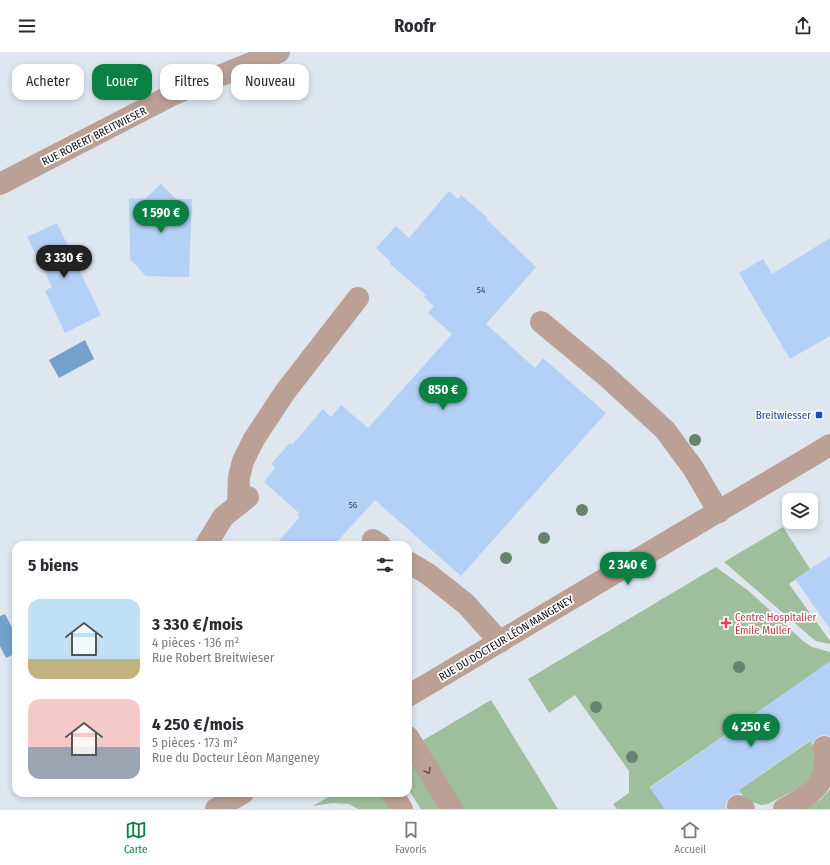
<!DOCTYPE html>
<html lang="fr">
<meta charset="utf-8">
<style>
body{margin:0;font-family:"Fira Sans Condensed",sans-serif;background:#f7f7f7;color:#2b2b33;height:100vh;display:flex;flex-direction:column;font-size:15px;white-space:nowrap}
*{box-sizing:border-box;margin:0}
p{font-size:13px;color:#7c7c81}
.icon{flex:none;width:22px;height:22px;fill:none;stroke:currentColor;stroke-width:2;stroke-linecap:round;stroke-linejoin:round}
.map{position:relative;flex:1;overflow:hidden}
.side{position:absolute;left:12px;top:489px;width:400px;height:256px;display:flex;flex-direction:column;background:#fff;border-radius:12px;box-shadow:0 2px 6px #0003}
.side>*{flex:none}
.hud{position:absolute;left:12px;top:12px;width:400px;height:36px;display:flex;gap:8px}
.fabs{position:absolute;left:782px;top:441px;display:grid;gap:8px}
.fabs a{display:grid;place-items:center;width:36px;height:36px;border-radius:8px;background:#fff;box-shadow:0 2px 6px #0003;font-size:20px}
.price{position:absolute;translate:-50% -34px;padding:0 9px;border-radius:14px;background:#0b8043;color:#fff;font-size:13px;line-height:26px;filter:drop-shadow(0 1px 2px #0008)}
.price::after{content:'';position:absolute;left:50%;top:24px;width:12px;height:9px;margin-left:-6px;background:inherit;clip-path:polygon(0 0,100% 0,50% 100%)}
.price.selected{background:#222;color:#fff}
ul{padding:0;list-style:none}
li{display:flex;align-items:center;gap:12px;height:100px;padding:0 16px}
li span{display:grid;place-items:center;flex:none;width:112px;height:80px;border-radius:12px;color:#555}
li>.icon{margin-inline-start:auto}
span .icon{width:48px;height:48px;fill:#fffc;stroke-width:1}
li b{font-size:17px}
h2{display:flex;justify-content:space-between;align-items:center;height:48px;padding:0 16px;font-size:17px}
.tag{padding:0 14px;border-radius:12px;background:#fff;box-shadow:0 2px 6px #0003;font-size:14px;line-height:36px}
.tag.selected{background:#0b8043;color:#fff}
header{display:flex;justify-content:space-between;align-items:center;height:52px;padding:0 16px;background:#fff;font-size:18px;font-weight:700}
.menu{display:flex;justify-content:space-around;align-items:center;height:56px;border-top:1px solid #e1e1e2;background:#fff;font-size:11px;color:#7c7c81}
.menu a{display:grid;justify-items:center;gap:2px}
.menu .selected{color:#0b8043}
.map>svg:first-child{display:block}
.green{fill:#9ebe9c}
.water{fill:#74a0ca}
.building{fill:#b4d0f7}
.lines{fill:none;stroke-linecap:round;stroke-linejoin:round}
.minor{stroke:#bba096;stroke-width:22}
.tree{fill:#678470}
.oneway{stroke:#635754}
.transit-dot{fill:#1a4fb4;stroke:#fff;stroke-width:1.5}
.health-dot{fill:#e0444e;stroke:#fff;stroke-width:1.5}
.labels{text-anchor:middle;stroke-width:3.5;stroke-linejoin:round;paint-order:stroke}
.number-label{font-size:9px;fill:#353e4a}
.street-label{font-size:11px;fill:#0b0e11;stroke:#fff}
.transit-label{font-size:11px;fill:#164399;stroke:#fff;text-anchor:end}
.health-label{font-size:11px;fill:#be3a42;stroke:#fff;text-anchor:start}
</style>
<header><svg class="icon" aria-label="menu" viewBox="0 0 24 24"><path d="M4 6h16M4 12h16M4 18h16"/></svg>Roofr<svg class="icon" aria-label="share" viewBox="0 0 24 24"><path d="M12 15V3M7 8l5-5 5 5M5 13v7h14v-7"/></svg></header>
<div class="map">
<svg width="830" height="757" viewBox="0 0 830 757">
<rect width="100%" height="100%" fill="#dee6f0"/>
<!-- green -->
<g class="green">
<path d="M783 475 810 517 789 532 830 589V592L816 589 812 586 724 510Z"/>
<path d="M716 515 750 540 803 589 812 595 830 600V622L824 614 650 735 665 757H617L613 752 629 741V719L575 643 549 661 528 627Z"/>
<path d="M491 648 558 757H461L420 690Z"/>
<path d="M810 689 814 695 817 712 807 732 768 752 761 753 746 748 739 738Z"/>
<path d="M408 704 441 757H421L408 737Z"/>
<path d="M830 737V757H804L820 748Z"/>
<path d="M335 741H380L390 757H358L349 752 333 751 313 754Z"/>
</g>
<!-- water -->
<g class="water">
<path d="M85 288 94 307 59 326 49 308Z"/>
<path d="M5 562 16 583V601L6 606 0 594V564Z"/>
</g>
<!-- building -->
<g class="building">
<path d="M161 132 176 147H192L189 225 146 224 130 207 129 146 145 147Z"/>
<path d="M449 139 458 147 461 143 488 166 486 167 536 215 486 272 535 316 543 306 606 361 461 524 375 448 334 493H275L300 465 297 463 299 461 264 430 275 416 271 412 290 391 292 393 323 357 331 365 341 353 368 376 452 282 428 261 434 254 424 245 426 243 390 212 391 210 376 196 396 174 409 186Z"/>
<path d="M57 171 101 263 65 281 45 239 52 235 27 185Z"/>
<path d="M830 186V284L790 307 739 221 763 207 772 222Z"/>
<path d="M830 504V577L795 527Z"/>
<path d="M830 609V684L823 683 817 685 812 692 810 688 739 738 742 742H737L731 744 727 749 725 757H665L650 736Z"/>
</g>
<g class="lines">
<!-- minor -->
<g class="minor">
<path d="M0 132 174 42 279 0"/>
<path d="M541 270 606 324 665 378 693 416 719 460"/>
<path d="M238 453 239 425 243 409 254 387 285 340 358 246"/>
<path d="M373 488 380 493"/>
<path d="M206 493 223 465 248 445"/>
<path d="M408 510 428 522 466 552 500 590"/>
<path d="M408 644 830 393"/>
<path d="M408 685 452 757"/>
<path d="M392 741 402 757"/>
<path d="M738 754 744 757"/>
<path d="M216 757 243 741"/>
<path d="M784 757C813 741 830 733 824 695"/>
</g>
</g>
<!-- trees -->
<g class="tree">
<circle cx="695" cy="388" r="6"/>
<circle cx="582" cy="458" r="6"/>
<circle cx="544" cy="486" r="6"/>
<circle cx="506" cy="506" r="6"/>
<circle cx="739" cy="615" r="6"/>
<circle cx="596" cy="655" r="6"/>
<circle cx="632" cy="705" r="6"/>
</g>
<!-- one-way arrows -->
<defs><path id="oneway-chevron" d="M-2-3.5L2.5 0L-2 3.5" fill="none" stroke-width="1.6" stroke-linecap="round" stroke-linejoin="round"/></defs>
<use class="oneway" href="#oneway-chevron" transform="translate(428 719) rotate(59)"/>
<!-- markers -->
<rect class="transit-dot" x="815" y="359" width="8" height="8" rx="2"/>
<path class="health-dot" d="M724 565h4v4h4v4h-4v4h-4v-4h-4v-4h4z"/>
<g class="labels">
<!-- number labels -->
<g class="number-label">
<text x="481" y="241">54</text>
<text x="353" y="456">56</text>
</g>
<!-- street labels -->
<g class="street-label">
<text transform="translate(94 84) rotate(-27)" y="4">RUE ROBERT BREITWIESER</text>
<text transform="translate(506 586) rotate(-31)" y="4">RUE DU DOCTEUR LÉON MANGENEY</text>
</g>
<!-- transit labels -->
<g class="transit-label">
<text x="811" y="367">Breitwiesser</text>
</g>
<!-- health labels -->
<g class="health-label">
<text x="735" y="569">Centre Hospitalier<tspan x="735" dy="13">Émile Muller</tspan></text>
</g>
</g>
</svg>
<div class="fabs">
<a><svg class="icon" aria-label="layers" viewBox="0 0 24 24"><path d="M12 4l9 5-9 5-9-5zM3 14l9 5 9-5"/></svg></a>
</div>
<b class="price" style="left:161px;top:182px">1 590 €</b>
<b class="price selected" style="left:64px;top:227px">3 330 €</b>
<b class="price" style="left:443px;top:359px">850 €</b>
<b class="price" style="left:628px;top:534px">2 340 €</b>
<b class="price" style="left:751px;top:696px">4 250 €</b>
<div class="hud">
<a class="tag">Acheter</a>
<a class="tag selected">Louer</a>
<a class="tag">Filtres</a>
<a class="tag">Nouveau</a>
</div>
<section class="side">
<h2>5 biens<svg class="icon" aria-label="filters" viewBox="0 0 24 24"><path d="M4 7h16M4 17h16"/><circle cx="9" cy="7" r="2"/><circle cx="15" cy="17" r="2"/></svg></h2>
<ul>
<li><span style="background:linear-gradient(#bfe0f5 75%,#c2b280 0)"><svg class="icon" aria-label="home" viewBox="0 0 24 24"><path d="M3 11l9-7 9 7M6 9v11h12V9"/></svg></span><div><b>3 330 €/mois</b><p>4 pièces · 136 m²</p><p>Rue Robert Breitwieser</p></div></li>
<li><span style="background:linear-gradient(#f6c9c9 60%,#9aa5b1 0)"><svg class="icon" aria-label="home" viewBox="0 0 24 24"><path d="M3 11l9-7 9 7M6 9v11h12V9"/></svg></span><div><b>4 250 €/mois</b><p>5 pièces · 173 m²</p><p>Rue du Docteur Léon Mangeney</p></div></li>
</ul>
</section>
</div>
<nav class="menu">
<a class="selected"><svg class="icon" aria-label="map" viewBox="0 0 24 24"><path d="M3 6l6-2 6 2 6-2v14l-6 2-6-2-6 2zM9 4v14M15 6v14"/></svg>Carte</a>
<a><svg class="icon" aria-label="saved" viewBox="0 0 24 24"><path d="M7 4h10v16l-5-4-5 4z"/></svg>Favoris</a>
<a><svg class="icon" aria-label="home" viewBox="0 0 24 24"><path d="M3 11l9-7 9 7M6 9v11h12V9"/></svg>Accueil</a>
</nav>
